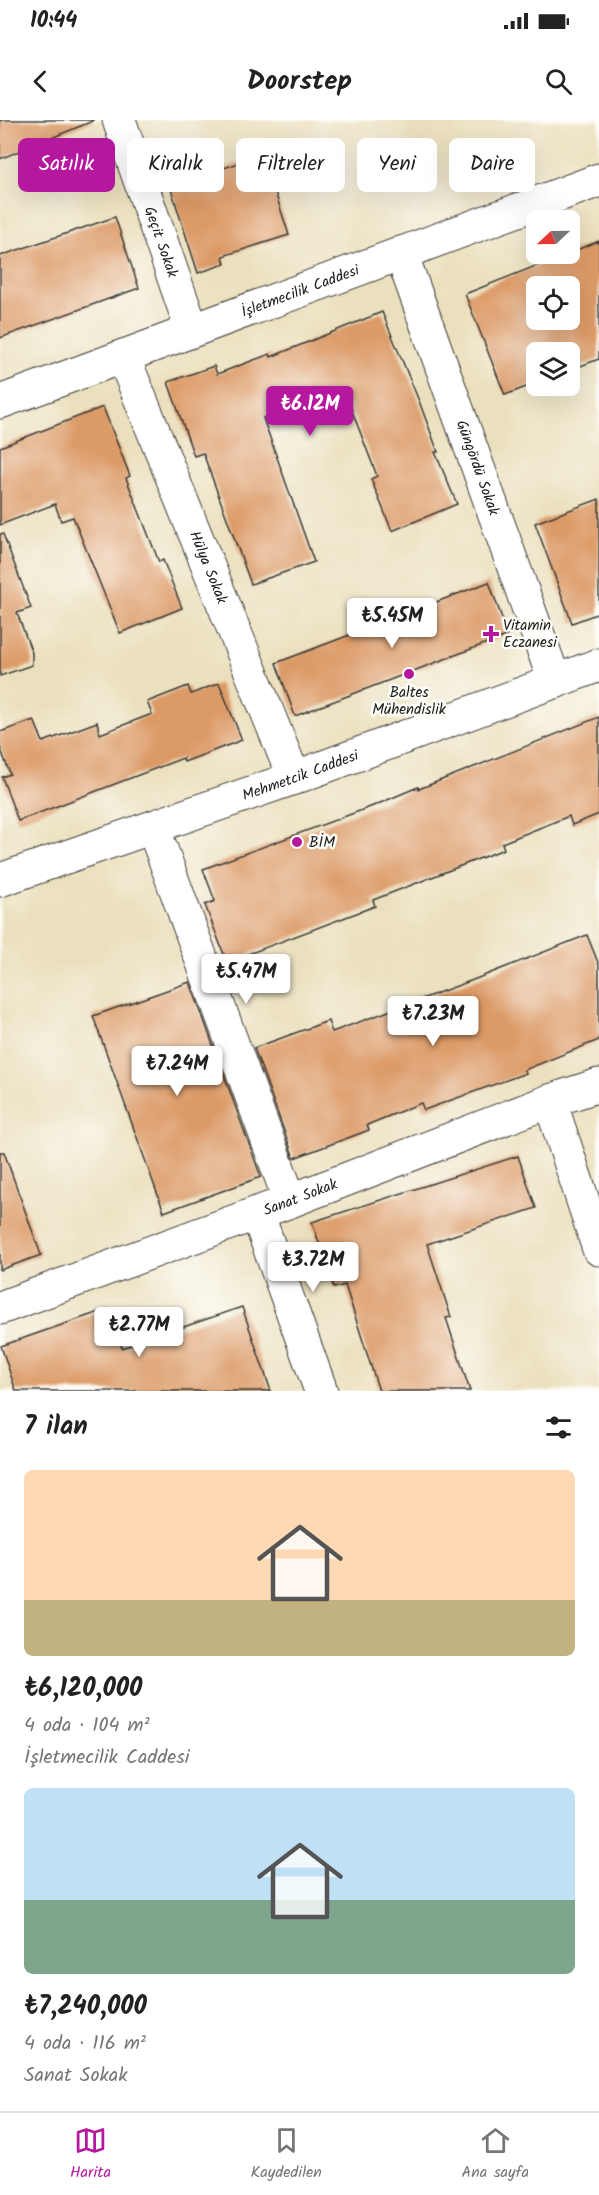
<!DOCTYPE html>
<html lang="tr">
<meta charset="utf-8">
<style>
body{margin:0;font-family:Kalam,sans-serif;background:#f6f6f6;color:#222;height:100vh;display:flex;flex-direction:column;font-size:22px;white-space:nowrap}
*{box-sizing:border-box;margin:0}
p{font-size:20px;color:#767676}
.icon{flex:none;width:33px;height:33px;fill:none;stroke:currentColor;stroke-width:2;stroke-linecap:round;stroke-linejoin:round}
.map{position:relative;height:1271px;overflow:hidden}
.drawer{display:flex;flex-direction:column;background:#fff;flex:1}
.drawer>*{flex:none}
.banner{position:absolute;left:18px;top:18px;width:564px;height:54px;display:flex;gap:12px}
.needle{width:39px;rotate:248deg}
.tools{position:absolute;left:526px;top:90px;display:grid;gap:12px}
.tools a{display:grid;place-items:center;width:54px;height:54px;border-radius:9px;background:#fff;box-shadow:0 6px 24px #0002;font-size:30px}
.price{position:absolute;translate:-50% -51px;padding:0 14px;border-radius:6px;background:#fff;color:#222;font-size:20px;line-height:39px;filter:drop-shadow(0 2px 3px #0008)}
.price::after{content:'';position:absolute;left:50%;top:36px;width:18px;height:14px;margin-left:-9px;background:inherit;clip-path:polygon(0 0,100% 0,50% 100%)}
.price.on{background:#b5179e;color:#fff}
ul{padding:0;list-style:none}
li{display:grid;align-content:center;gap:12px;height:318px;padding:0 24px}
li span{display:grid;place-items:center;height:186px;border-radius:9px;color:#555}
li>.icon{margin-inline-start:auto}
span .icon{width:108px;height:108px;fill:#fffc;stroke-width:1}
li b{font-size:26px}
h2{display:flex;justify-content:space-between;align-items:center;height:72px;padding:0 24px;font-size:26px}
.pill{padding:0 21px;border-radius:9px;background:#fff;box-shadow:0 6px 24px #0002;font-size:21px;line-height:54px}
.pill.on{background:#b5179e;color:#fff}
.status{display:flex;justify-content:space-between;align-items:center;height:42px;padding:0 30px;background:#fff;direction:ltr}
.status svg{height:16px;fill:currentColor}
header{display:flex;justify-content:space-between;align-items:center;height:78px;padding:0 24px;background:#fff;font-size:27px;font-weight:700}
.tab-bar{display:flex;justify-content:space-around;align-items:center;height:84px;border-top:2px solid #e0e0e0;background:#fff;font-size:16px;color:#767676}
.tab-bar a{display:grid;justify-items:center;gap:3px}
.tab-bar .on{color:#b5179e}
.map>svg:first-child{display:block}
.building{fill:#dc9a66;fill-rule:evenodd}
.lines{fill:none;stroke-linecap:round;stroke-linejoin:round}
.minor-casing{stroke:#3b3934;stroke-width:35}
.secondary-casing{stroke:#3b3934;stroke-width:35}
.minor{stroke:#fff;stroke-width:33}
.secondary{stroke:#fff;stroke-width:33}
.poi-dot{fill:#b5179e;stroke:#fdfcf7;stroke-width:2}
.labels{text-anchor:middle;stroke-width:5;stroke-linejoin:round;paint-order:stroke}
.street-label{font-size:15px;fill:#1c1c1c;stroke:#fdfcf7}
.poi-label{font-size:15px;fill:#1c1c1c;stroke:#fdfcf7;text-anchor:start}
</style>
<div class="status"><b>10:44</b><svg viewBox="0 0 49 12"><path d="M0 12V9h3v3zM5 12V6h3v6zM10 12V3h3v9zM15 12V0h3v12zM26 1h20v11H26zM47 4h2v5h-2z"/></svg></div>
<header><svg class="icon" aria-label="back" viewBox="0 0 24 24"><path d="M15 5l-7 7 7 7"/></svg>Doorstep<svg class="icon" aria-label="search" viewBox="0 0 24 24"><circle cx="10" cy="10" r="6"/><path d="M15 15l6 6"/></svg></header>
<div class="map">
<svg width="599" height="1271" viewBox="0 0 599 1271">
<rect width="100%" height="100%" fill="#fdfcf7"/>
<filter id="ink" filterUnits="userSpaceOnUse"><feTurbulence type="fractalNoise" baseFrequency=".0167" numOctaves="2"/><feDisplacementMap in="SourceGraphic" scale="12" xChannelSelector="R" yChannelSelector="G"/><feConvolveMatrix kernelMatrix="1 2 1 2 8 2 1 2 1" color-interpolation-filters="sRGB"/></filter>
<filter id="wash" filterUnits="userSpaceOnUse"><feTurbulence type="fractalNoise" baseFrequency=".008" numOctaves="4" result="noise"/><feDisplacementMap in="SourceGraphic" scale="24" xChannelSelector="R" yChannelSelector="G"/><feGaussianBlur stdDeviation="1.35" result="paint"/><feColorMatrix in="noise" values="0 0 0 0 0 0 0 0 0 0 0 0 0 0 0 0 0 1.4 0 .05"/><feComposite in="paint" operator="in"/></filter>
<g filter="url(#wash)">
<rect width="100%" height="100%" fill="#ebe0be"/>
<g id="blocks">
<!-- building -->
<g class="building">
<path d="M0 0H93V1L0 39Z"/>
<path d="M263 35 289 115 223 136 225 144 198 153 170 66Z"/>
<path d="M115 97 139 168 0 218V136Z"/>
<path d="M599 121V239L570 250V232H537V263L505 275 465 174ZM537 166H570V200H537Z"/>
<path d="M382 192 419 281 438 332H435L457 384 392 411 371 359 377 356 347 278 316 290 312 280 263 298 314 442 251 464 203 333 194 336 168 262 214 246 217 254 270 234 271 237Z"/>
<path d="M103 287 130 356 126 358 159 442 163 440 182 488 120 513 73 397 61 401 55 384 0 405V327Z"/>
<path d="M599 379V493L572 503 535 403Z"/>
<path d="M0 414H3L31 488 17 493 32 533V545L0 556Z"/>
<path d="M489 462 508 515 295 596 276 543Z"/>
<path d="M219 563 242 620 184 642 183 638 18 701 2 657 10 654 0 627V612L34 600 43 622 97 602 100 614 152 594 147 582 188 566 191 574Z"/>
<path d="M599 597V694L572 705 569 696 502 723 504 729 373 780 375 786 227 842 205 785 215 781 203 749 373 686 418 667 419 669Z"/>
<path d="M587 815 599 845V920L524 950 526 953 424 990 421 983 367 1005 369 1010 294 1038 254 928 328 901 332 912 473 860Z"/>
<path d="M190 862 261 1057 164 1092 93 896Z"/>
<path d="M0 1032H4L41 1135 0 1150Z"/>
<path d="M518 1036 536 1088 427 1124 451 1197 446 1198 470 1271H379L345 1165 334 1168 312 1102Z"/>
<path d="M242 1187 271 1271H16L1 1226 108 1189 122 1228Z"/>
</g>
</g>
</g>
<g filter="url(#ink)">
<use href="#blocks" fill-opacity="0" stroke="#3b3934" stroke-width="1.5"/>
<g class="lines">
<defs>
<g id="minor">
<path id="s1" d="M119 0 192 210"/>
<path id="s2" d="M401 133 555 562"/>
<path id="s3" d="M123 236 294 658"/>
<path id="s4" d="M0 282 599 60"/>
<path d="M153 707 290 1081"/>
<path d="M550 981 599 1129"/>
<path d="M257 1093 321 1271"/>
<path id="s5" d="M0 1188 290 1081 550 981 599 965"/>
</g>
<g id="secondary">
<path id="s6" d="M0 760 294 658 599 545"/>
</g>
</defs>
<!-- minor casing -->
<use href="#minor" class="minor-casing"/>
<!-- secondary casing -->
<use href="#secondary" class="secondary-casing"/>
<!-- minor -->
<use href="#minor" class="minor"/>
<!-- secondary -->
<use href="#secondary" class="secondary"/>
</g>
</g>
<!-- markers -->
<g class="poi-dot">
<path d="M488 505h6v6h6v6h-6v6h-6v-6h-6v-6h6z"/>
<circle cx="409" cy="554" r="6"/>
<circle cx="297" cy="722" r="6"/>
</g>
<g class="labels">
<!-- street labels -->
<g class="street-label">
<text dy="5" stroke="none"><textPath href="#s1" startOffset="129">Geçit Sokak</textPath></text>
<text dy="5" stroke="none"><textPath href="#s4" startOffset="320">İşletmecilik Caddesi</textPath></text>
<text dy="5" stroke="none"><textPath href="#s2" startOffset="228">Güngördü Sokak</textPath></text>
<text dy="5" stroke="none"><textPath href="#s3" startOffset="228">Hülya Sokak</textPath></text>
<text dy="5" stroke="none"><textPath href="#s6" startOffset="318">Mehmetcik Caddesi</textPath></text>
<text dy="5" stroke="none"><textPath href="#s5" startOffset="320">Sanat Sokak</textPath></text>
</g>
<!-- poi labels -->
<g class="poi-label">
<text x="503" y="510">Vitamin<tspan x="503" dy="17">Eczanesi</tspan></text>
<text x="409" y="577" text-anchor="middle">Baltes<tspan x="409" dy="17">Mühendislik</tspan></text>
<text x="309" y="727">BİM</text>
</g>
</g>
</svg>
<div class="tools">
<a><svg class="needle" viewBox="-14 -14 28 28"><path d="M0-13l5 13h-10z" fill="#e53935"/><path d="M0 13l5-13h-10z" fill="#767676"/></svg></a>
<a><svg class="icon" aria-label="locate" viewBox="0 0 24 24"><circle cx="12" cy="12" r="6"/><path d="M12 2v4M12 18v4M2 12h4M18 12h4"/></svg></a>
<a><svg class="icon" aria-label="layers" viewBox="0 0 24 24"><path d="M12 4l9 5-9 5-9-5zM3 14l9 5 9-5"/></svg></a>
</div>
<b class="price on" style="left:310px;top:317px">₺6.12M</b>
<b class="price" style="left:392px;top:529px">₺5.45M</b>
<b class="price" style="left:246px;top:885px">₺5.47M</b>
<b class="price" style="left:433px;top:927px">₺7.23M</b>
<b class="price" style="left:177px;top:977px">₺7.24M</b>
<b class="price" style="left:313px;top:1173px">₺3.72M</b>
<b class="price" style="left:139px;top:1238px">₺2.77M</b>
<div class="banner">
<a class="pill on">Satılık</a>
<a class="pill">Kiralık</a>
<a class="pill">Filtreler</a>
<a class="pill">Yeni</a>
<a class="pill">Daire</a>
</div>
</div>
<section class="drawer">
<h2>7 ilan<svg class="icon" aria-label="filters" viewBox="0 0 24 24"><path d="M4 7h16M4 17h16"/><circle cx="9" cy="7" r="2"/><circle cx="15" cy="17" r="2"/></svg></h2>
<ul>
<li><span style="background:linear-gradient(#ffd9b3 70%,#c2b280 0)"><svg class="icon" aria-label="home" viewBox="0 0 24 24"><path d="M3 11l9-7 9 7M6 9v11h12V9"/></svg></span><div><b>₺6,120,000</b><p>4 oda · 104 m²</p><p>İşletmecilik Caddesi</p></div></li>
<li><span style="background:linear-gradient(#bfe0f5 60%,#7fa58c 0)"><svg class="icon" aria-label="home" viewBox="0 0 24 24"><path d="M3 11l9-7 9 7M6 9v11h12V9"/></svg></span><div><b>₺7,240,000</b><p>4 oda · 116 m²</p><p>Sanat Sokak</p></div></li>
</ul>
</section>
<nav class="tab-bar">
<a class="on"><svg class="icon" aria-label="map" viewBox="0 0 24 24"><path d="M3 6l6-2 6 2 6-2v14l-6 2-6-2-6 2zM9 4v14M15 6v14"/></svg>Harita</a>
<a><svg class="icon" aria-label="saved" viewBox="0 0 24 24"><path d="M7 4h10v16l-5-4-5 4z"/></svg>Kaydedilen</a>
<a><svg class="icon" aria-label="home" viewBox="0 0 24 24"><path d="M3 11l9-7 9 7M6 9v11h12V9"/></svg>Ana sayfa</a>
</nav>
